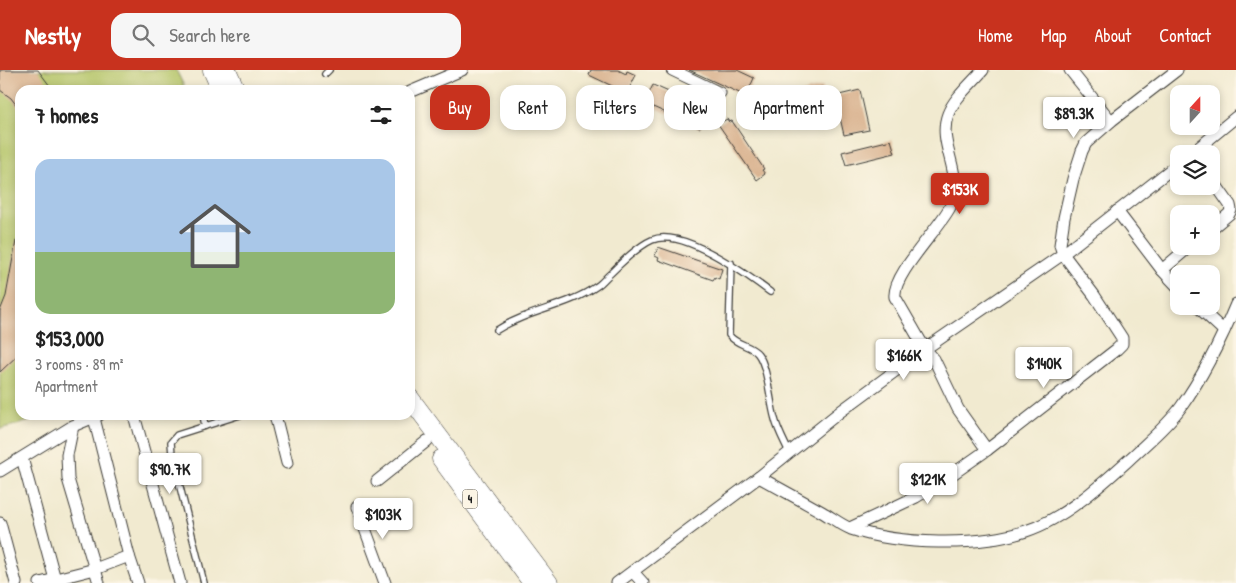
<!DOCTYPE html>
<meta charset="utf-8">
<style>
body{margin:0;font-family:"Patrick Hand",sans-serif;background:#f6f6f6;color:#222;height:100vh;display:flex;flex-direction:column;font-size:19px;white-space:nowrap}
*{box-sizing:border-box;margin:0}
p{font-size:16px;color:#767676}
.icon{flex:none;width:28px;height:28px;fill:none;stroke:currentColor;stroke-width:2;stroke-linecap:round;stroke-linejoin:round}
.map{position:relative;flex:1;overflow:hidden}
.side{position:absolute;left:15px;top:15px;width:400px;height:335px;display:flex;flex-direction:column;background:#fff;border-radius:15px;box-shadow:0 2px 8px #0003}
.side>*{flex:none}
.hud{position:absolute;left:430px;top:15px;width:475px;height:45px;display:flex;gap:10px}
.needle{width:32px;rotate:21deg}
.controls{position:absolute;left:1170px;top:15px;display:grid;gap:10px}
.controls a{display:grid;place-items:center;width:50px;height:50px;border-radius:10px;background:#fff;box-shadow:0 2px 8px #0003;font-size:25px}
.price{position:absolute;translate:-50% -42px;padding:0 11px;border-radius:5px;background:#fff;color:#222;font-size:16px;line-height:32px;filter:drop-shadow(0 1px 2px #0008)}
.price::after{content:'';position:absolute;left:50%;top:30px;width:15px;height:11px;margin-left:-8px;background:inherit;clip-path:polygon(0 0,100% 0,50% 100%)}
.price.current{background:#c8321e;color:#fff}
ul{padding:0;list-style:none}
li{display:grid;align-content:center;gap:10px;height:265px;padding:0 20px}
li+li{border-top:1px solid #e0e0e0}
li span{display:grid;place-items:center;height:155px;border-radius:15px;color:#555}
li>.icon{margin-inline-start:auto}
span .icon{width:90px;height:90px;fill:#fffc;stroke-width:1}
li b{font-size:21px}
h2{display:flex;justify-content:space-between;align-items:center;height:60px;padding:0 20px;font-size:21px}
.tag{padding:0 18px;border-radius:15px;background:#fff;box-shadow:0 2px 8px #0003;font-size:18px;line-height:45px}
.tag.current{background:#c8321e;color:#fff}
header{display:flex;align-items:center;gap:30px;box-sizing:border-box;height:70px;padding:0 25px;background:#c8321e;color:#fff}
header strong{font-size:24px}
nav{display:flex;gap:28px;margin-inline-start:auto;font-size:18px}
.search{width:350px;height:45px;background:#f6f6f6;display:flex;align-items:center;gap:12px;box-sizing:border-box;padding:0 18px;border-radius:15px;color:#767676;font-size:19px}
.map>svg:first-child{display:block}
.green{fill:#b4c467;stroke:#687042}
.building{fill:#d9b28f}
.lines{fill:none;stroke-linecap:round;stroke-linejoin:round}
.lane-casing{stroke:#3c3b37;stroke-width:8}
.street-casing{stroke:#3c3b37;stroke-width:13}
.primary-casing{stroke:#3c3b37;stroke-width:19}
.lane{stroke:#fff;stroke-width:5.5}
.street{stroke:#fff;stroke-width:11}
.primary{stroke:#fff;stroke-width:18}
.labels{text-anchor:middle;stroke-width:4;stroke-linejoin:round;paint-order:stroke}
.shield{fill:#fcf5e5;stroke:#5f5d58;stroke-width:1}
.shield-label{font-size:12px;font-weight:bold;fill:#1c1c1c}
</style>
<header>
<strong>Nestly</strong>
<div class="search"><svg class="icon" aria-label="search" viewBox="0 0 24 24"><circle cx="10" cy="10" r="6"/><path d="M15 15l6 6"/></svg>Search here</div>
<nav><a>Home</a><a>Map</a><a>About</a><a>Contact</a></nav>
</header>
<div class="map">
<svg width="1236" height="513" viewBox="0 0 1236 513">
<rect width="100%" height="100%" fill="#fcf5e5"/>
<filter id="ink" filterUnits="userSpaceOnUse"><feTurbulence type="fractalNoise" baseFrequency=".02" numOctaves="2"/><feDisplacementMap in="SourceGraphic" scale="10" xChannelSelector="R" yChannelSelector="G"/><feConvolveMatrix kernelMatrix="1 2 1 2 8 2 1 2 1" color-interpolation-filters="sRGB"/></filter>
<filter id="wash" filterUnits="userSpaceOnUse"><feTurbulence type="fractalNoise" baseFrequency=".0096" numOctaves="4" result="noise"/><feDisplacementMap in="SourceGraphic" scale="20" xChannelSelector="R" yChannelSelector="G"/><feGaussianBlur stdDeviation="1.12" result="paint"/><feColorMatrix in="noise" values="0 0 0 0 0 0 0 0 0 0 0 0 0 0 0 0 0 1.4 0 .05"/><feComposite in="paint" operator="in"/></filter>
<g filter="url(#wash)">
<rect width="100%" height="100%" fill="#f1ead0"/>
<!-- green -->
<path class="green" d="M0 0H176L186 20H20V345H53L0 359Z"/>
<g id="blocks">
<!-- building -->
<g class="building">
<path d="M0 0H38L53 20H20V40L11 28 0 20Z"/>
<path d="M591 0H618L626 4 627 1 636 5 627 23 589 5Z"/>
<path d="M689 0H737L754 8 746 26Z"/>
<path d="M653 15 709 40 700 58 644 33Z"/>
<path d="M822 17 826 31 776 43 772 30Z"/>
<path d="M860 20 869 60 844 65 835 26Z"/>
<path d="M727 49 729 52 732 51 764 99 762 100 765 104 757 110 718 54Z"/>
<path d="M891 70 895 83 846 95 842 82Z"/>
<path d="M16 171H20V283L0 302V241L6 226Z"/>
<path d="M658 177 722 199 719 209 715 207 713 210 658 190 659 188 655 186Z"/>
</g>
</g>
</g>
<g filter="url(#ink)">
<use href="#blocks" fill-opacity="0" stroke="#3c3b37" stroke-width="1"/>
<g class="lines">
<defs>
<g id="lane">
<path d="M325 4 329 0"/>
<path d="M731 193 729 265C736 275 751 275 758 284 768 297 770 333 775 349 778 361 784 371 789 382"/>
<path d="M497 260C528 240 567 237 597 216 602 213 606 207 611 203 622 192 638 176 652 170 682 157 746 204 770 222"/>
<path d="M203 345 205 356"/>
<path d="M204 513 172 385 171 372 177 365 240 345"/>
</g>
<g id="street">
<path d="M672 0 720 23"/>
<path d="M983 0C972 13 954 28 948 44 936 75 966 104 950 137 939 159 892 205 895 227L925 279 934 289 958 339 987 380 1117 279 1122 274V268L1094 225 1063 184 1060 175 1064 148 1073 109 1082 81 1086 73 1111 51 1177 0"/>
<path d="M1070 0 1111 51"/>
<path d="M410 22 462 0"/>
<path d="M1191 84 1236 47"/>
<path d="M1211 108 1230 135 1231 140 1229 144 1211 159"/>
<path d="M1117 141 1162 200 1179 218"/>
<path d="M1162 200 1190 176"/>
<path d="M1197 236 1224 261"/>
<path d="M134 345 180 513"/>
<path d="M275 345 287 393"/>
<path d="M94 348 129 486 138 513"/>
<path d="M73 356 67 385 68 409 99 513"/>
<path d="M22 388 56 513"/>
<path d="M0 401 73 356 99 345"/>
<path d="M759 407C780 419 801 430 822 442 831 447 841 455 851 459 899 475 978 477 1026 461 1066 448 1103 413 1134 385 1150 370 1168 355 1181 337 1204 305 1221 270 1236 234"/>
<path d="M377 411 427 371"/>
<path d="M357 437 385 513"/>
<path d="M0 453 16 513"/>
<path d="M850 458 916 427 947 408 987 380"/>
<path d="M633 502 643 513"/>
<path d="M40 513 95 499 129 486"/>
<path d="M617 513 759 407 841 341 925 279 1063 184 1179 93"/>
</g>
<g id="primary">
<path d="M212 0 221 20"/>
<path d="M227 0 236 20"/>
<path d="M410 328 549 513"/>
<path d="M441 389 532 513"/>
</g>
</defs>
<!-- lane casing -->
<use href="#lane" class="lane-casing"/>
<!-- street casing -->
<use href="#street" class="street-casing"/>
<!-- primary casing -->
<use href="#primary" class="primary-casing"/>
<!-- lane -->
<use href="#lane" class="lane"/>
<!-- street -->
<use href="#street" class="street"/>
<!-- primary -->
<use href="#primary" class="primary"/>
</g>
</g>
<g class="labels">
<!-- shield labels -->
<rect class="shield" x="462.5" y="419.5" width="15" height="19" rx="4"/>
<g class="shield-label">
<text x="470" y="433">4</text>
</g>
</g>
</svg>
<div class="controls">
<a><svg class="needle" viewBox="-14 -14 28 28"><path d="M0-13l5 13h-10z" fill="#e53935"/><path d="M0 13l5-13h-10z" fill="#767676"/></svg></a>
<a><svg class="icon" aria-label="layers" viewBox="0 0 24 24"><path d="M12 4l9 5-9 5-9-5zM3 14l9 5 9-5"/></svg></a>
<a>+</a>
<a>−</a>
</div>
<b class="price" style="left:1074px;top:69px">$89.3K</b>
<b class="price current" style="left:960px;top:145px">$153K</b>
<b class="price" style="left:904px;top:311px">$166K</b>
<b class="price" style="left:1044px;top:319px">$140K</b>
<b class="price" style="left:170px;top:425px">$90.7K</b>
<b class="price" style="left:928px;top:435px">$121K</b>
<b class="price" style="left:383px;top:470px">$103K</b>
<div class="hud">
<a class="tag current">Buy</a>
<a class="tag">Rent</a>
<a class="tag">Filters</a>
<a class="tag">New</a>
<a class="tag">Apartment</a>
</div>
<section class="side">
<h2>7 homes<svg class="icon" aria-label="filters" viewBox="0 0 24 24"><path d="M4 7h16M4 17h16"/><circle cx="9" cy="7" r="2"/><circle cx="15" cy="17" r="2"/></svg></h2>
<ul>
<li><span style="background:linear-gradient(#a9c7e8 60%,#8fb573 0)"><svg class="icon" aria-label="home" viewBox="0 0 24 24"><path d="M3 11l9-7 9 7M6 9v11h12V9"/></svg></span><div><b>$153,000</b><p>3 rooms · 89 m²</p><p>Apartment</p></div></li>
</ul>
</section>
</div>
